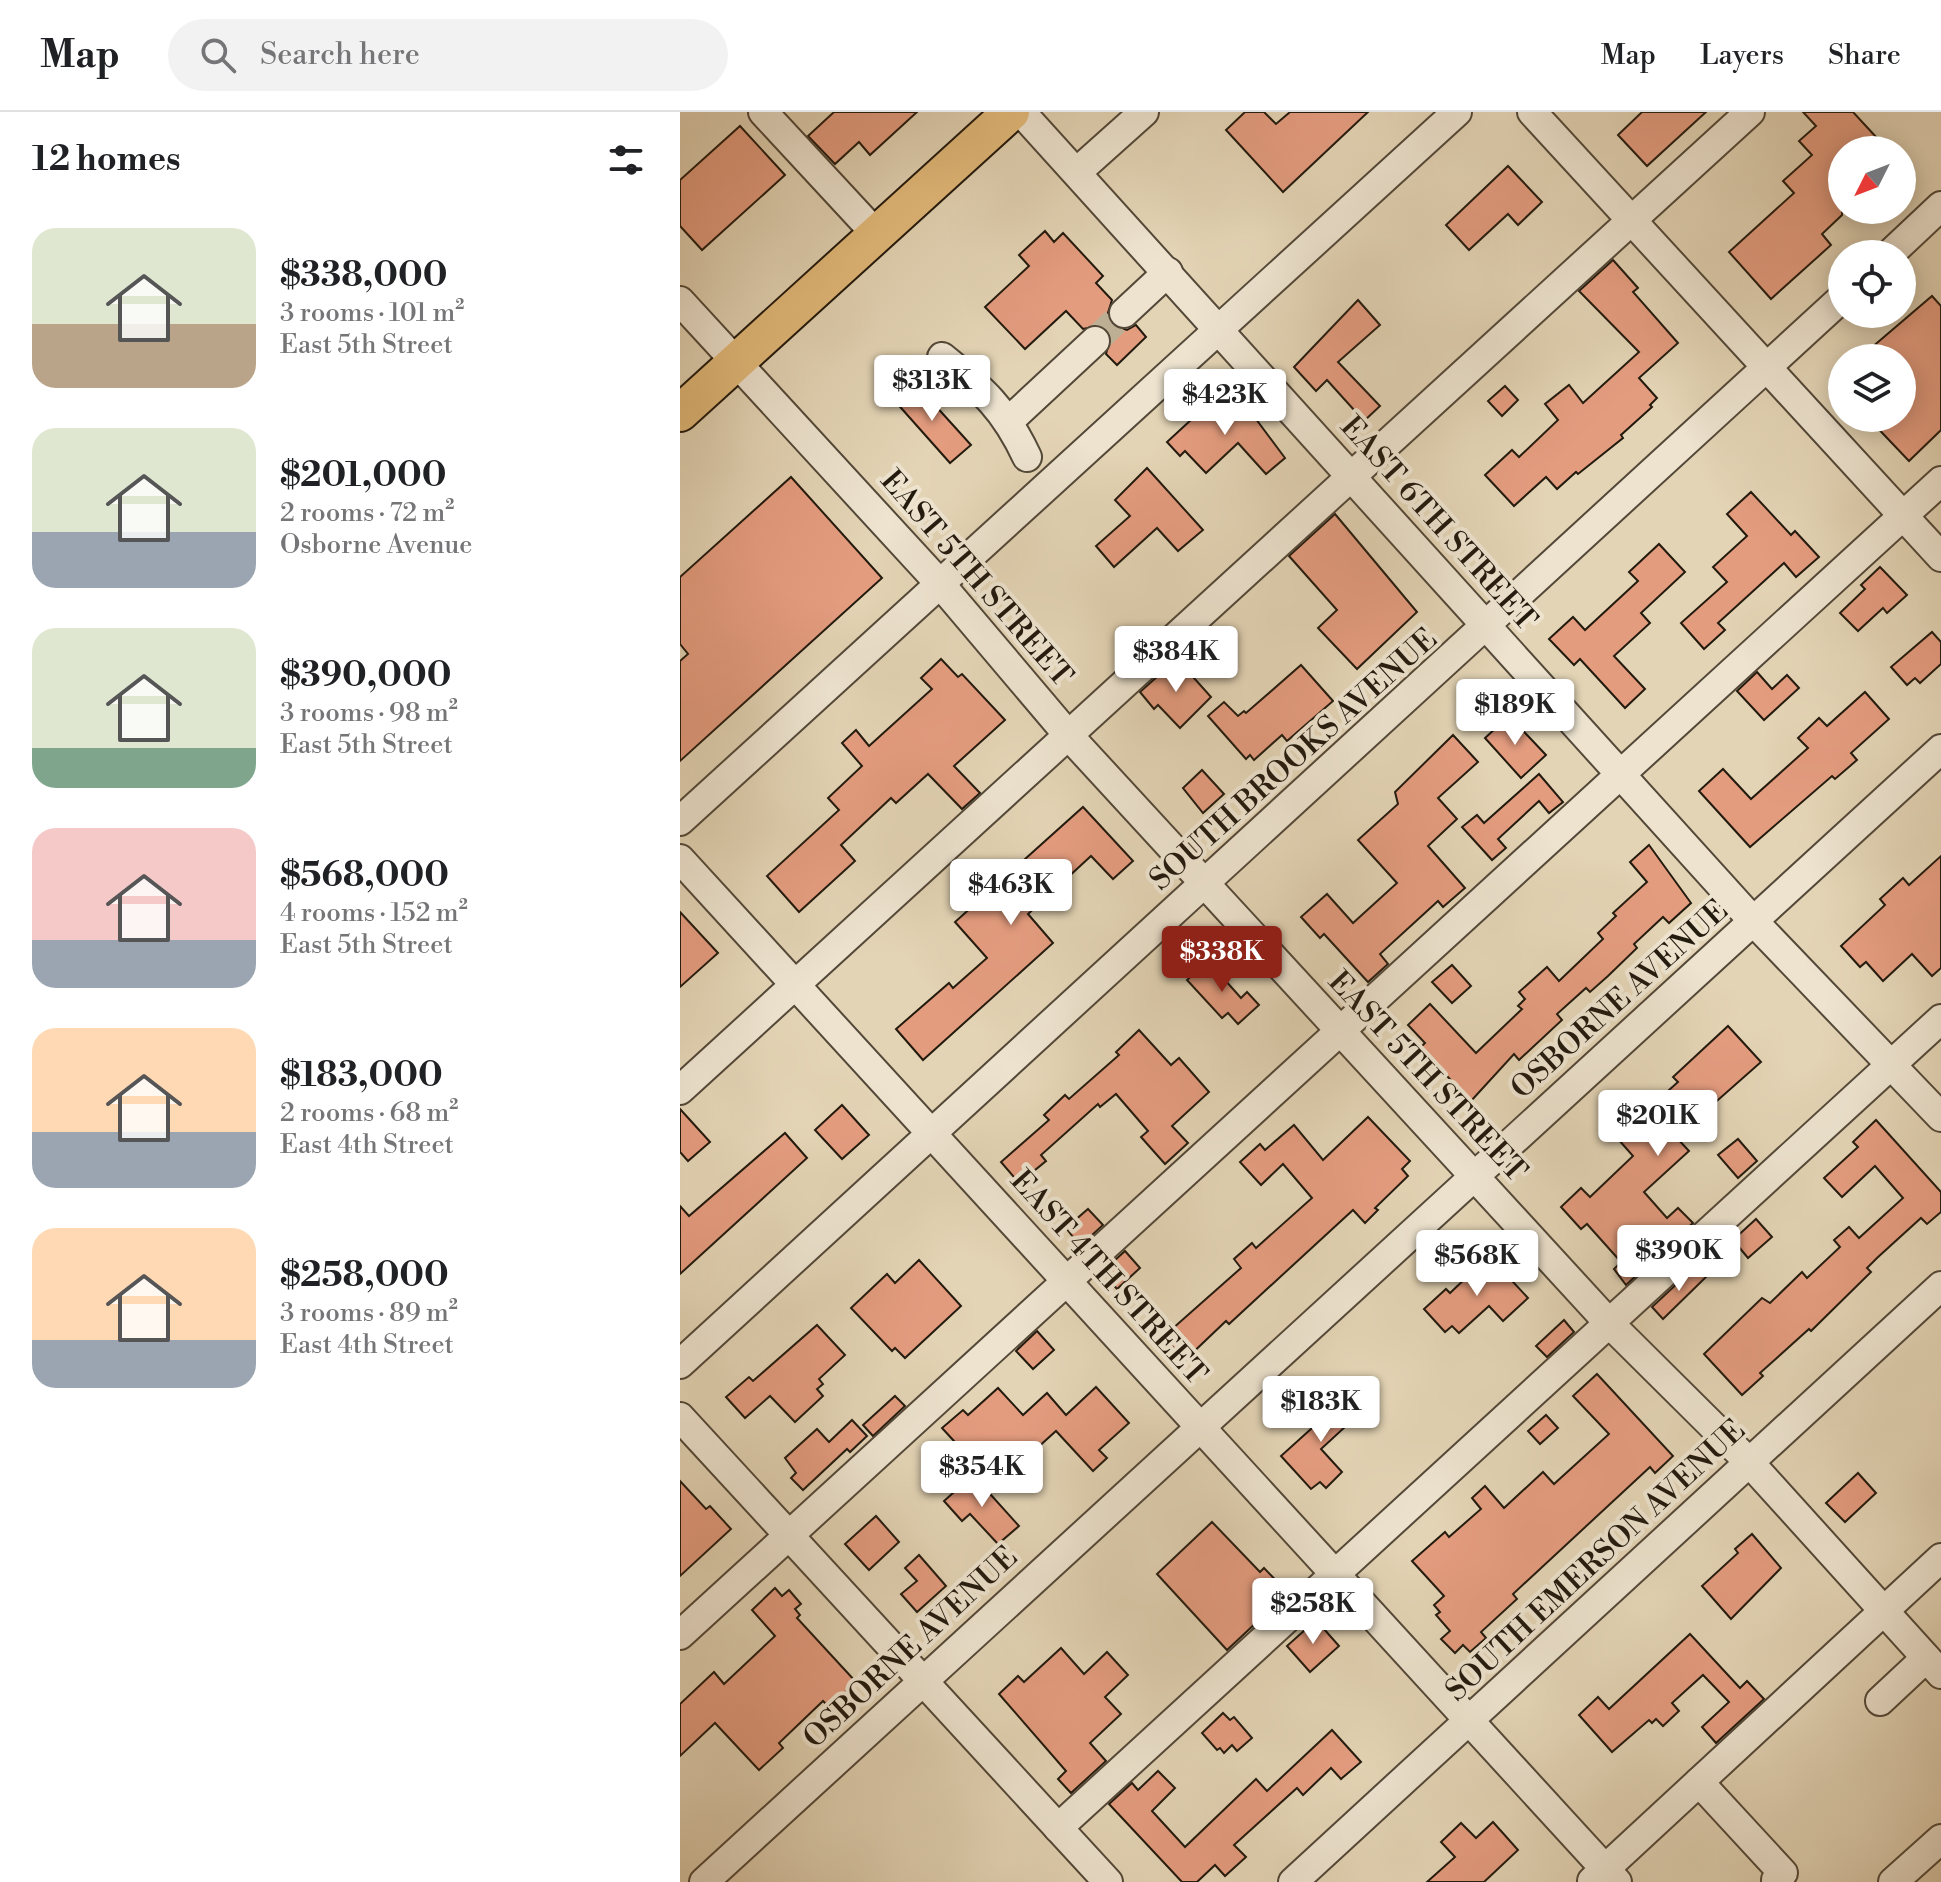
<!DOCTYPE html>
<meta charset="utf-8">
<style>
body{margin:0;font-family:"Libre Bodoni",serif;background:#f2f2f2;color:#202124;height:100vh;display:flex;flex-direction:column;font-size:30px;white-space:nowrap}
*{box-sizing:border-box;margin:0}
p{font-size:26px;color:#757577}
.icon{flex:none;width:44px;height:44px;fill:none;stroke:currentColor;stroke-width:2;stroke-linecap:round;stroke-linejoin:round}
.map{position:relative;flex:1;overflow:hidden}
.side{display:flex;flex-direction:column;background:#fff;width:680px}
.side>*{flex:none}
.needle{width:52px;rotate:228deg}
.tools{position:absolute;left:1148px;top:24px;display:grid;gap:16px}
.tools a{display:grid;place-items:center;width:88px;height:88px;border-radius:50%;background:#fff;box-shadow:0 4px 20px #0003;font-size:40px}
.price{position:absolute;translate:-50% -68px;padding:0 18px;border-radius:8px;background:#fff;color:#222;font-size:26px;line-height:52px;filter:drop-shadow(0 2px 4px #0008)}
.price::after{content:'';position:absolute;left:50%;top:48px;width:24px;height:18px;margin-left:-12px;background:inherit;clip-path:polygon(0 0,100% 0,50% 100%)}
.price.selected{background:#8f2418;color:#fff}
ul{padding:0;list-style:none}
li{display:flex;align-items:center;gap:24px;height:200px;padding:0 32px}
li span{display:grid;place-items:center;flex:none;width:224px;height:160px;border-radius:24px;color:#555}
li>.icon{margin-inline-start:auto}
span .icon{width:96px;height:96px;fill:#fffc;stroke-width:1}
li b{font-size:34px}
h2{display:flex;justify-content:space-between;align-items:center;height:96px;padding:0 32px;font-size:34px}
header{display:flex;align-items:center;gap:48px;box-sizing:border-box;height:112px;padding:0 40px;background:#fff;border-bottom:2px solid #e0e0e0}
header strong{font-size:38px}
nav{display:flex;gap:44px;margin-inline-start:auto;font-size:28px}
.search{width:560px;height:72px;background:#f2f2f2;display:flex;align-items:center;gap:20px;box-sizing:border-box;padding:0 28px;border-radius:44px;color:#757577;font-size:30px}
main{display:flex;flex:1;min-height:0}
.map>svg:first-child{display:block}
.building{fill:#e49c7f;stroke:#231a0e;stroke-width:2}
.lines{fill:none;stroke-linecap:round;stroke-linejoin:round}
.minor-tunnel{stroke:#bdaf94;stroke-width:28;stroke-dasharray:28 14;stroke-linecap:butt}
.minor-casing{stroke:#534838;stroke-width:32}
.major-casing{stroke:#231a0e;stroke-width:40}
.minor{stroke:#ede3cf;stroke-width:28}
.major{stroke:#e2ba7a;stroke-width:36}
.labels{text-anchor:middle;stroke-width:8;stroke-linejoin:round;paint-order:stroke}
.street-label{font-size:30px;fill:#231a0e;stroke:#ede3cf}
</style>
<header>
<strong>Map</strong>
<div class="search"><svg class="icon" aria-label="search" viewBox="0 0 24 24"><circle cx="10" cy="10" r="6"/><path d="M15 15l6 6"/></svg>Search here</div>
<nav><a>Map</a><a>Layers</a><a>Share</a></nav>
</header>
<main>
<section class="side">
<h2>12 homes<svg class="icon" aria-label="filters" viewBox="0 0 24 24"><path d="M4 7h16M4 17h16"/><circle cx="9" cy="7" r="2"/><circle cx="15" cy="17" r="2"/></svg></h2>
<ul>
<li><span style="background:linear-gradient(#dfe7d0 60%,#b9a48a 0)"><svg class="icon" aria-label="home" viewBox="0 0 24 24"><path d="M3 11l9-7 9 7M6 9v11h12V9"/></svg></span><div><b>$338,000</b><p>3 rooms · 101 m²</p><p>East 5th Street</p></div></li>
<li><span style="background:linear-gradient(#dfe7d0 65%,#9aa5b1 0)"><svg class="icon" aria-label="home" viewBox="0 0 24 24"><path d="M3 11l9-7 9 7M6 9v11h12V9"/></svg></span><div><b>$201,000</b><p>2 rooms · 72 m²</p><p>Osborne Avenue</p></div></li>
<li><span style="background:linear-gradient(#dfe7d0 75%,#7fa58c 0)"><svg class="icon" aria-label="home" viewBox="0 0 24 24"><path d="M3 11l9-7 9 7M6 9v11h12V9"/></svg></span><div><b>$390,000</b><p>3 rooms · 98 m²</p><p>East 5th Street</p></div></li>
<li><span style="background:linear-gradient(#f6c9c9 70%,#9aa5b1 0)"><svg class="icon" aria-label="home" viewBox="0 0 24 24"><path d="M3 11l9-7 9 7M6 9v11h12V9"/></svg></span><div><b>$568,000</b><p>4 rooms · 152 m²</p><p>East 5th Street</p></div></li>
<li><span style="background:linear-gradient(#ffd9b3 65%,#9aa5b1 0)"><svg class="icon" aria-label="home" viewBox="0 0 24 24"><path d="M3 11l9-7 9 7M6 9v11h12V9"/></svg></span><div><b>$183,000</b><p>2 rooms · 68 m²</p><p>East 4th Street</p></div></li>
<li><span style="background:linear-gradient(#ffd9b3 70%,#9aa5b1 0)"><svg class="icon" aria-label="home" viewBox="0 0 24 24"><path d="M3 11l9-7 9 7M6 9v11h12V9"/></svg></span><div><b>$258,000</b><p>3 rooms · 89 m²</p><p>East 4th Street</p></div></li>
</ul>
</section>
<div class="map">
<svg width="1261" height="1770" viewBox="0 0 1261 1770">
<rect width="100%" height="100%" fill="#e3d4b5"/>
<filter id="stains"><feTurbulence type="fractalNoise" baseFrequency=".0025" numOctaves="4"/><feColorMatrix values="0 0 0 0 .2 0 0 0 0 .09 0 0 0 0 .02 0 0 0 .5 -.17"/></filter>
<radialGradient id="worn" r=".72"><stop offset=".6" stop-color="#630" stop-opacity="0"/><stop offset="1" stop-color="#630" stop-opacity=".3"/></radialGradient>
<!-- building -->
<g class="building">
<path d="M154 0H237L190 43 179 30 155 52 128 24Z"/>
<path d="M565 0H584L596 12 610 0H688L603 80 546 18Z"/>
<path d="M962 0H1026L967 54 938 23Z"/>
<path d="M1123 0H1173L1197 26 1184 38H1162V58L1150 69 1162 82V103L1142 122 1151 133 1091 187 1049 140 1114 81 1103 69 1132 43 1119 29 1136 14Z"/>
<path d="M60 14 105 63 22 138 0 114V68Z"/>
<path d="M828 54 862 90 838 113 828 102 789 138 766 113Z"/>
<path d="M365 119 374 130 383 121 423 164 416 171 432 188 427 204 432 213 447 218 456 213 466 225 437 253 426 242 431 224 421 213 403 217 386 199 345 237 305 195 349 154 339 143Z"/>
<path d="M933 148 958 176 953 180 998 231 959 266 977 286 970 293 972 295 941 323 943 326 898 362 896 360 877 377 866 365 834 394 805 363 832 338 839 345 878 308 865 292 889 273 903 291 959 240 899 179Z"/>
<path d="M1252 184 1261 194V318L1229 349 1188 306H1222V246H1200L1191 236Z"/>
<path d="M678 188 700 213 658 250 700 294 684 309 647 268 636 279 614 255Z"/>
<path d="M234 270 291 333 270 351 214 288Z"/>
<path d="M825 274 838 288 822 304 808 289Z"/>
<path d="M538 283 557 304 567 295 605 346 586 362 558 331 526 361 505 339 500 344 487 330Z"/>
<path d="M467 356 523 418 498 439 477 416 434 455 416 434 450 404 435 388Z"/>
<path d="M111 365 202 466 0 649V549L8 542 0 532V465Z"/>
<path d="M1071 380 1111 423 1115 419 1139 445 1116 465 1104 451 1038 511 1045 518 1024 537 1001 511 1047 470 1033 455 1067 424 1047 402Z"/>
<path d="M655 402 737 500 677 557 638 516 657 498 609 444Z"/>
<path d="M979 432 1005 460 961 501 970 511 934 544 965 577 945 596 900 547 894 553 869 527 893 505 905 518 958 469 949 460Z"/>
<path d="M1200 455 1227 483 1207 501 1203 496 1178 519 1160 501 1185 477 1181 473Z"/>
<path d="M1252 520 1261 530V552L1240 571 1235 566 1227 573 1211 555Z"/>
<path d="M261 547 278 565 282 562 325 608 274 654 300 681 282 697 248 662 216 691 211 686 161 733 175 749 119 800 87 764 159 698 148 686 182 654 162 631 176 618 189 634 252 577 241 566Z"/>
<path d="M497 547 531 585 500 616 478 593 474 597 460 580Z"/>
<path d="M621 553 653 589 607 629 602 623 574 648 570 643 566 647 528 604 544 590 558 604 564 599 566 601Z"/>
<path d="M1077 560 1092 577 1107 563 1119 576 1084 608 1057 579Z"/>
<path d="M1185 580 1209 607 1171 641 1177 648 1155 667 1152 664 1070 735 1019 679 1043 657 1071 687 1128 636 1118 626 1139 606 1147 614Z"/>
<path d="M829 604 866 643 841 666 805 626Z"/>
<path d="M773 623 798 650 758 686 777 707 748 734 785 776 763 795 758 789 700 842 708 852 688 870 644 822 640 826 621 805 647 782 673 811 717 771 678 728 718 692 715 680Z"/>
<path d="M522 658 544 682 523 701 503 676Z"/>
<path d="M859 662 883 690 869 701 859 689 818 727 826 736 812 748 782 715 797 703 804 711Z"/>
<path d="M403 695 453 749 433 767 411 744 348 802 373 831 243 948 216 917 269 871 273 876 307 846 275 810Z"/>
<path d="M969 733 1011 791 989 811 983 805 954 832 957 836 928 864 910 880 906 876 877 902 882 908 839 948 834 942 791 989 740 936 745 931 728 913 750 892 796 941 842 897 838 894 845 887 839 880 867 855 879 869 923 827 918 821 936 804 933 801 967 770 950 750Z"/>
<path d="M1261 744V856L1252 864 1232 842 1203 869 1186 850 1180 855 1161 834 1205 793 1200 787 1223 766 1229 773Z"/>
<path d="M0 800 38 841 0 875Z"/>
<path d="M528 849 561 886 567 880 579 893 558 912 548 901 542 906 507 868Z"/>
<path d="M772 853 791 874 772 891 752 870Z"/>
<path d="M1048 914 1081 950 996 1025 1009 1039 964 1080 987 1106 998 1096 1013 1111 946 1173 934 1157 941 1150 907 1112 901 1117 881 1095 901 1076 910 1085 953 1044 931 1019 964 989 969 996 998 970 993 965Z"/>
<path d="M459 918 491 953 499 946 529 980 492 1014 508 1031 485 1052 461 1025 468 1019 436 982 420 995 418 992 361 1043 366 1049 339 1071 321 1050 369 1008 364 1003 385 983 389 987 439 943 436 940Z"/>
<path d="M162 993 189 1023 162 1047 135 1018Z"/>
<path d="M0 997 30 1030 8 1049 0 1040Z"/>
<path d="M688 1005 730 1049 722 1057 728 1064 695 1096 698 1098 685 1111 673 1098 549 1212 546 1209 505 1248 483 1225 561 1156 554 1147 572 1131 576 1136 632 1086 603 1052 581 1073 560 1050 580 1032 585 1038 614 1013 643 1048Z"/>
<path d="M1196 1008 1261 1080V1100L1247 1112 1241 1106 1197 1146 1187 1156 1191 1160 1131 1219 1129 1217 1080 1261 1083 1264 1062 1283 1024 1242 1082 1186 1090 1191 1122 1160 1127 1166 1160 1135 1154 1128 1169 1115 1179 1126 1223 1086 1195 1054 1162 1085 1144 1066 1178 1035 1173 1030Z"/>
<path d="M105 1021 127 1046 0 1162V1094L9 1104Z"/>
<path d="M1058 1027 1077 1049 1058 1066 1038 1043Z"/>
<path d="M408 1097 423 1113 400 1134 386 1116Z"/>
<path d="M1076 1107 1092 1125 1068 1146 1053 1128Z"/>
<path d="M445 1139 460 1156 437 1177 422 1160Z"/>
<path d="M809 1144 848 1186 823 1209 809 1194 779 1221 772 1214 765 1220 744 1197 766 1177 770 1181Z"/>
<path d="M239 1148 281 1194 225 1246 215 1236 212 1239 171 1196 207 1162 215 1171Z"/>
<path d="M1016 1154 1026 1165 983 1207 972 1195Z"/>
<path d="M884 1208 894 1220 867 1245 856 1234Z"/>
<path d="M137 1213 165 1243 139 1267 143 1272 137 1277 143 1284 115 1310 90 1284 65 1306 46 1285 69 1265 73 1269Z"/>
<path d="M357 1219 374 1238 353 1257 336 1239Z"/>
<path d="M917 1262 993 1344 975 1361 970 1355 833 1482 837 1487 801 1520 806 1526 790 1540 783 1533 775 1541 761 1527 770 1519 756 1503 760 1500 754 1493 764 1484 732 1449 765 1420 769 1425 801 1397 792 1386 805 1374 824 1396 863 1360 874 1372 929 1322 893 1284Z"/>
<path d="M416 1275 449 1311 419 1338 427 1346 413 1359 376 1319 334 1357 327 1350 309 1367 262 1316 283 1298 288 1303 318 1276 343 1303 367 1281 386 1303Z"/>
<path d="M660 1279 678 1303 641 1337 662 1360 646 1376 640 1370 631 1377 601 1344 642 1307 636 1301Z"/>
<path d="M215 1284 225 1294 193 1324 183 1313Z"/>
<path d="M866 1303 878 1316 860 1332 848 1319Z"/>
<path d="M172 1308 187 1324 170 1340 167 1337 123 1378 111 1366 116 1361 105 1346 137 1317 149 1330Z"/>
<path d="M1178 1361 1196 1381 1165 1410 1146 1391Z"/>
<path d="M293 1363 339 1414 318 1432 290 1402 282 1409 264 1389Z"/>
<path d="M0 1369 26 1397 30 1394 51 1417 0 1464Z"/>
<path d="M196 1404 219 1430 189 1458 165 1432Z"/>
<path d="M532 1410 580 1460 584 1456 608 1481 547 1538 477 1462Z"/>
<path d="M1072 1422 1101 1456 1051 1507 1022 1474 1058 1441 1055 1437Z"/>
<path d="M239 1443 266 1474 237 1500 221 1482 237 1469 225 1456Z"/>
<path d="M95 1476 102 1484 109 1478 121 1492 115 1497 120 1503 117 1506 176 1570 149 1595 143 1589 99 1631 103 1636 79 1658 35 1611 0 1644V1592L34 1560 44 1572 95 1524 72 1498Z"/>
<path d="M636 1508 659 1534 630 1560 607 1534Z"/>
<path d="M1010 1522 1060 1576 1067 1569 1084 1587 1036 1631 1022 1615 1049 1590 1023 1563 992 1591 999 1599 983 1614 976 1607 972 1611 969 1608 932 1640 899 1603 918 1585 929 1597Z"/>
<path d="M381 1536 404 1562 427 1540 448 1563 425 1585 441 1602 410 1631 426 1649 391 1681 378 1667 386 1659 319 1582 338 1564 344 1570Z"/>
<path d="M543 1601 550 1608 554 1605 572 1626 557 1639 552 1633 544 1641 540 1636 537 1638 522 1621Z"/>
<path d="M652 1618 681 1650 661 1667 651 1656 623 1683 617 1676 554 1733 566 1745 545 1764 535 1753 517 1770H502L429 1692 452 1671 458 1678 478 1659 495 1676 472 1699 505 1735 576 1667 587 1679Z"/>
<path d="M813 1710 838 1738 804 1770H747L775 1745 761 1730 781 1711 796 1726Z"/>
</g>
<g class="lines">
<!-- minor-tunnel -->
<path class="minor-tunnel" d="M415 229 444 201"/>
<defs>
<g id="minor">
<path d="M83 0 197 123"/>
<path d="M341 0 1075 811 1261 1005"/>
<path d="M852 0 1261 445"/>
<path d="M397 60 464 0"/>
<path d="M1210 142 1261 94"/>
<path d="M0 189 262 474 389 624 794 1064 928 1210 1070 1351 1261 1562"/>
<path d="M444 201 488 160"/>
<path d="M262 245C303 278 324 296 347 345"/>
<path d="M330 308 415 229"/>
<path d="M0 709 777 0"/>
<path d="M0 747 937 1770"/>
<path d="M0 978 1070 0"/>
<path d="M0 1252 1162 186"/>
<path d="M0 1305 428 1770"/>
<path d="M0 1523 1261 369"/>
<path d="M1200 1589 1246 1546"/>
<path d="M1019 1670 1103 1761 1096 1768 1098 1770"/>
<path d="M378 1716 1261 907"/>
<path d="M912 1769 1261 1446"/>
<path d="M24 1770 1261 637"/>
<path d="M613 1770 1261 1174"/>
<path d="M1213 1770 1261 1727"/>
</g>
<path id="major" d="M0 301 331 0"/>
</defs>
<!-- minor casing -->
<use href="#minor" class="minor-casing"/>
<!-- major casing -->
<use href="#major" class="major-casing"/>
<!-- minor -->
<use href="#minor" class="minor"/>
<!-- major -->
<use href="#major" class="major"/>
</g>
<g class="labels">
<!-- street labels -->
<g class="street-label">
<text transform="translate(759 411) rotate(48)" y="10">EAST 6TH STREET</text>
<text transform="translate(297 466) rotate(49)" y="10">EAST 5TH STREET</text>
<text transform="translate(613 647) rotate(-42)" y="10">SOUTH BROOKS AVENUE</text>
<text transform="translate(939 887) rotate(-42)" y="10">OSBORNE AVENUE</text>
<text transform="translate(748 964) rotate(47)" y="10">EAST 5TH STREET</text>
<text transform="translate(429 1165) rotate(48)" y="10">EAST 4TH STREET</text>
<text transform="translate(915 1448) rotate(-43)" y="10">SOUTH EMERSON AVENUE</text>
<text transform="translate(230 1535) rotate(-43)" y="10">OSBORNE AVENUE</text>
</g>
</g>
<rect width="100%" height="100%" filter="url(#stains)"/>
<rect width="100%" height="100%" fill="url(#worn)"/>
</svg>
<div class="tools">
<a><svg class="needle" viewBox="-14 -14 28 28"><path d="M0-13l5 13h-10z" fill="#e53935"/><path d="M0 13l5-13h-10z" fill="#757577"/></svg></a>
<a><svg class="icon" aria-label="locate" viewBox="0 0 24 24"><circle cx="12" cy="12" r="6"/><path d="M12 2v4M12 18v4M2 12h4M18 12h4"/></svg></a>
<a><svg class="icon" aria-label="layers" viewBox="0 0 24 24"><path d="M12 4l9 5-9 5-9-5zM3 14l9 5 9-5"/></svg></a>
</div>
<b class="price" style="left:252px;top:311px">$313K</b>
<b class="price" style="left:545px;top:325px">$423K</b>
<b class="price" style="left:496px;top:582px">$384K</b>
<b class="price" style="left:835px;top:635px">$189K</b>
<b class="price" style="left:331px;top:815px">$463K</b>
<b class="price selected" style="left:542px;top:882px">$338K</b>
<b class="price" style="left:978px;top:1046px">$201K</b>
<b class="price" style="left:999px;top:1181px">$390K</b>
<b class="price" style="left:797px;top:1186px">$568K</b>
<b class="price" style="left:641px;top:1332px">$183K</b>
<b class="price" style="left:302px;top:1397px">$354K</b>
<b class="price" style="left:633px;top:1534px">$258K</b>
</div>
</main>
